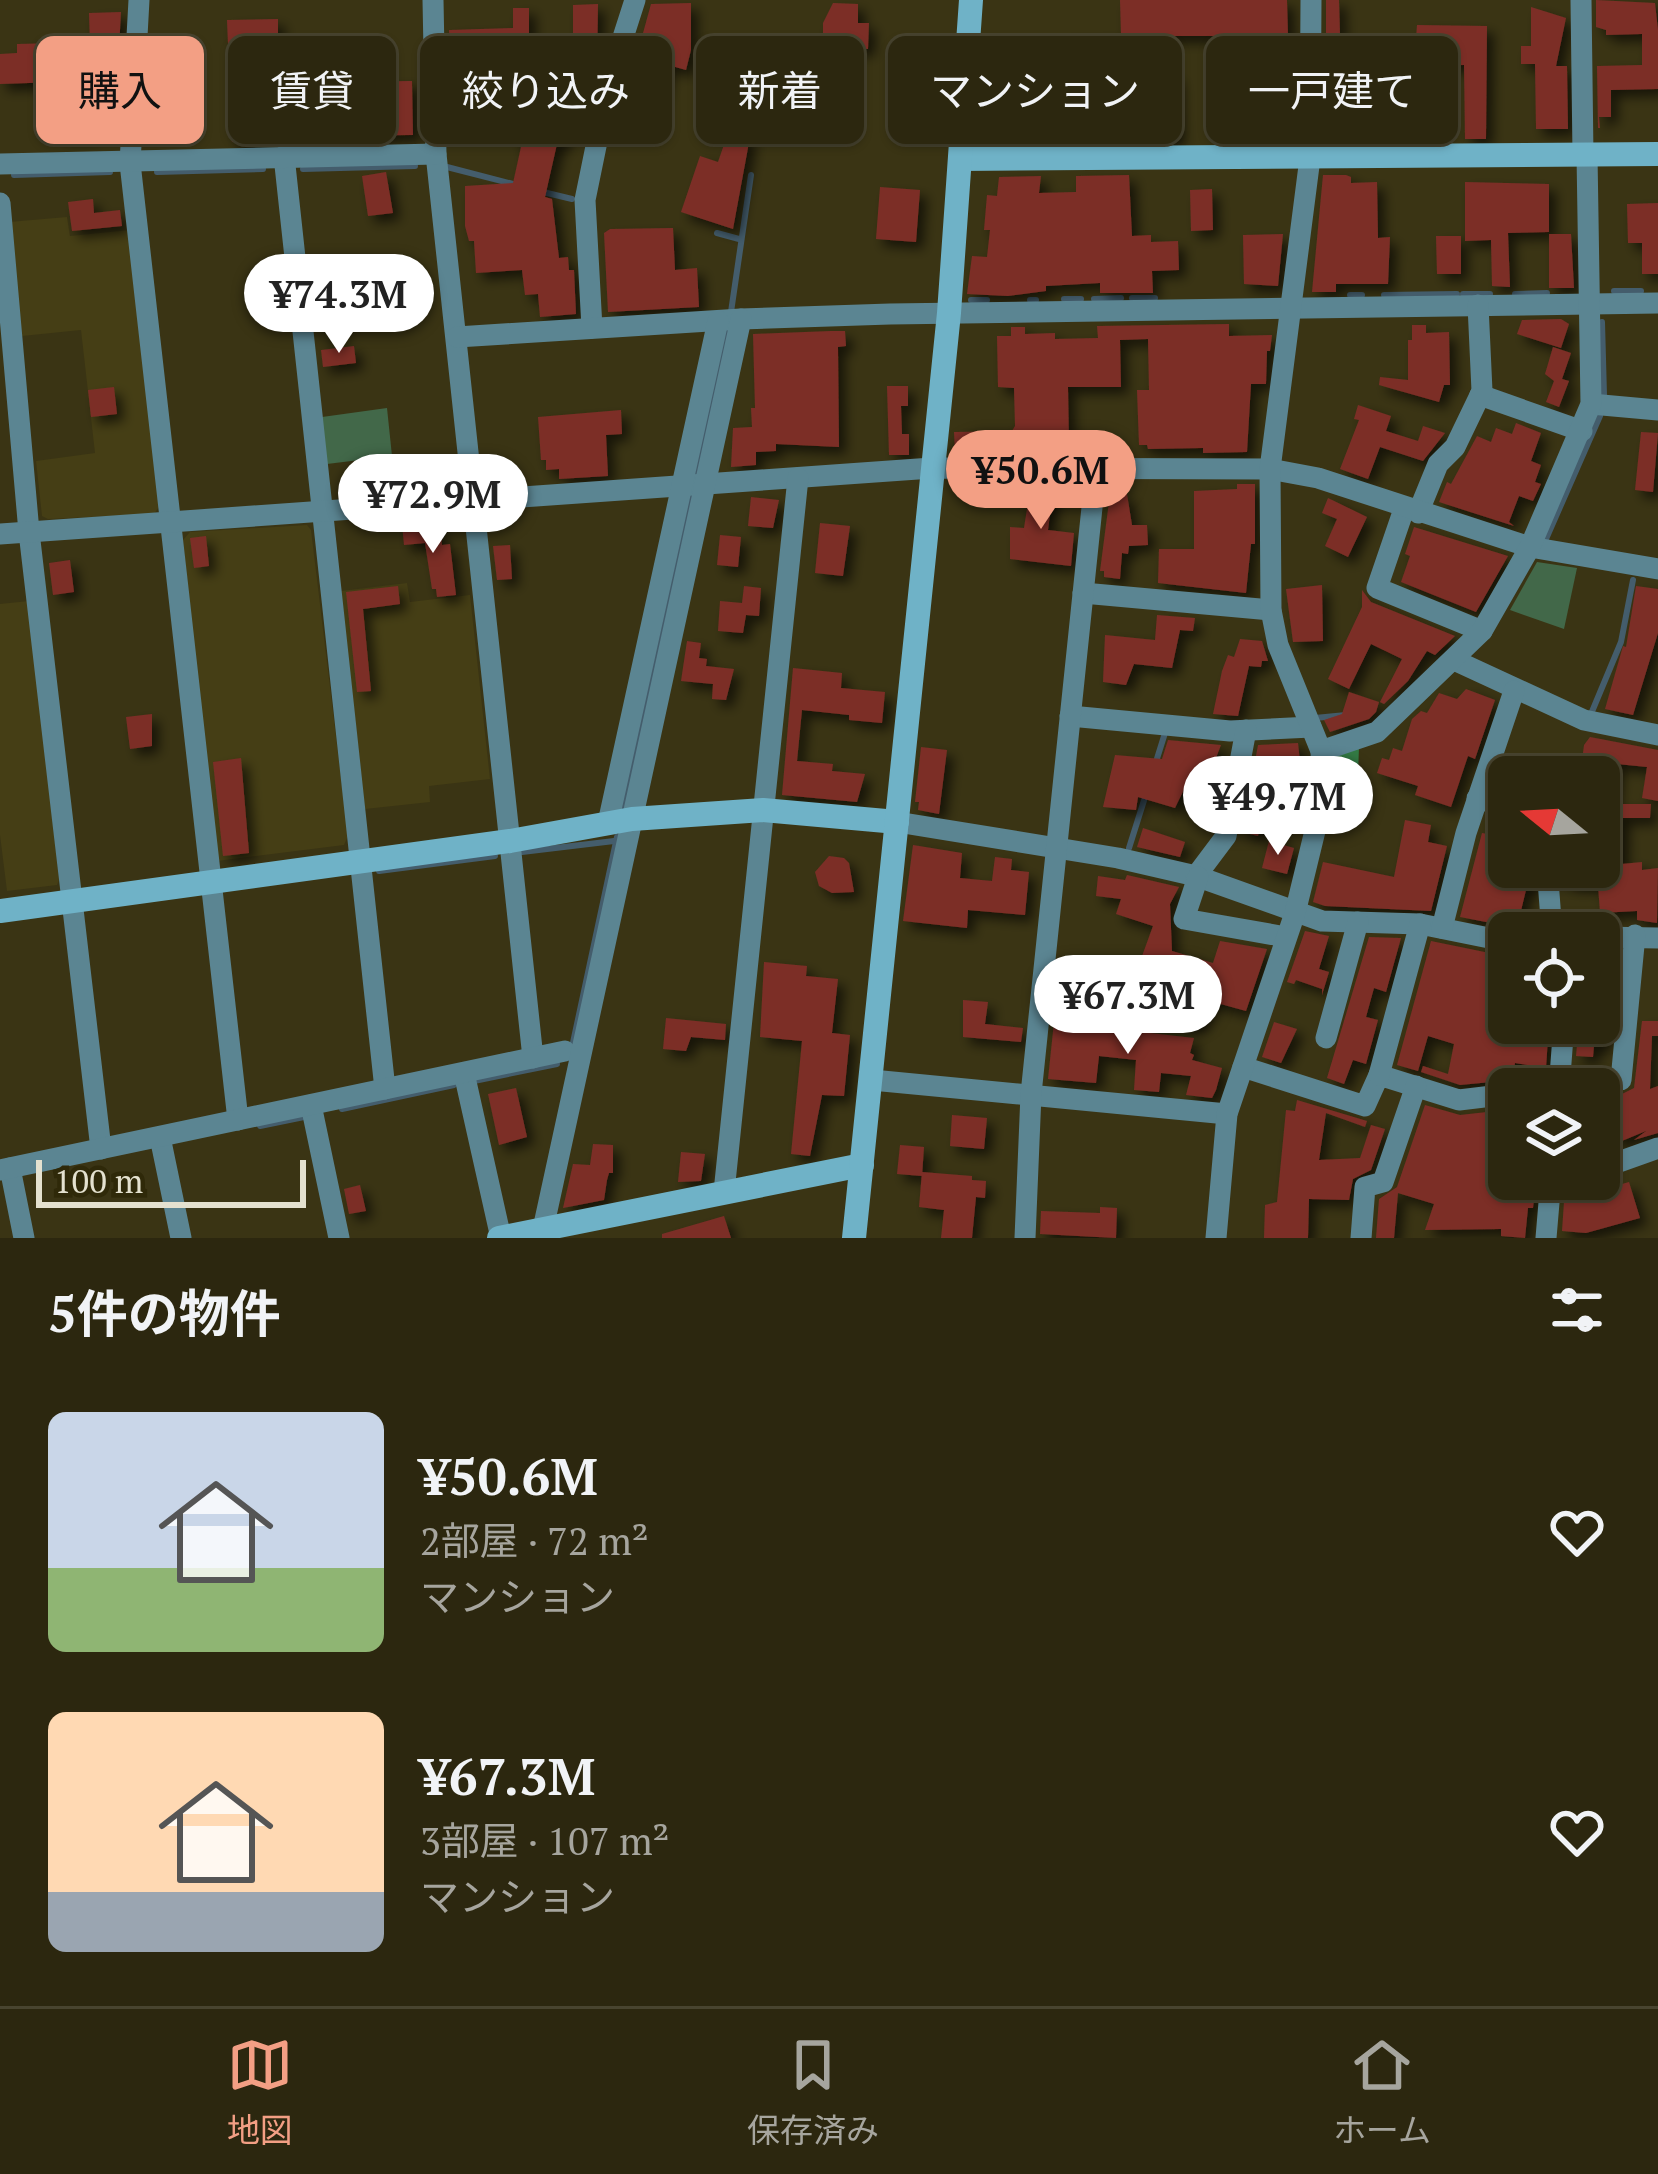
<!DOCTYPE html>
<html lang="ja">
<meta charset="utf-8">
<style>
body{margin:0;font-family:"PT Serif","Noto Sans JP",serif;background:#38331d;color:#f1f3f6;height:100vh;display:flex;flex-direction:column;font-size:45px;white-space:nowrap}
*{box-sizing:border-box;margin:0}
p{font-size:39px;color:#a6a59e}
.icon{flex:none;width:66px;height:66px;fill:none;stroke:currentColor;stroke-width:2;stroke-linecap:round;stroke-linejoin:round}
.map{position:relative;height:1238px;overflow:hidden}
.details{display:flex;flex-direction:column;background:#2c270f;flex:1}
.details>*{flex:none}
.top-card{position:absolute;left:36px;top:36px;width:1587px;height:108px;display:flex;gap:24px}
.needle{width:78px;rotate:288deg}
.tools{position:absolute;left:1488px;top:756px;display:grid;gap:24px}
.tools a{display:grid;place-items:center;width:132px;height:132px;border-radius:18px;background:#2c270f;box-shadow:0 3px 9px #0004,0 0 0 3px #48442f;font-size:60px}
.scale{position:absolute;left:36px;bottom:30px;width:270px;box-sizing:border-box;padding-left:12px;border:6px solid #e4e1cf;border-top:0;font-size:33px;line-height:42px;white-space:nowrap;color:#e4e1cf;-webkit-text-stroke:9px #2f2909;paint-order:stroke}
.price{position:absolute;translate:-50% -102px;padding:0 27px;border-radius:42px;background:#fff;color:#222;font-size:39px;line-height:78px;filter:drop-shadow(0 3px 6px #0008)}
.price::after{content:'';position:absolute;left:50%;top:72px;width:36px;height:27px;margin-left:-18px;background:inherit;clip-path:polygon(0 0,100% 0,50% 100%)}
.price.selected{background:#f39f84;color:#111}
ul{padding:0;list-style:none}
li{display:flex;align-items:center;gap:36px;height:300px;padding:0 48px}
li span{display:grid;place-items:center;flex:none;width:336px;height:240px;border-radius:18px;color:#555}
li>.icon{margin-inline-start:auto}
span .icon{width:144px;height:144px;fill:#fffc;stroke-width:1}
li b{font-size:51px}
h2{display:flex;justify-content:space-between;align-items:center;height:144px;padding:0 48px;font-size:51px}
.chip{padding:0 42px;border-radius:18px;background:#2c270f;box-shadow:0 3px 9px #0004,0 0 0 3px #48442f;font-size:42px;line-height:108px}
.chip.selected{background:#f39f84;color:#111}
.tab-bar{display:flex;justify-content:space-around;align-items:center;height:168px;border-top:3px solid #48442f;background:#2c270f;font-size:33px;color:#a6a59e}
.tab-bar a{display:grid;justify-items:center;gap:6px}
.tab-bar .selected{color:#f39f84}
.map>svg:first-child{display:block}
.built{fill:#453e15}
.green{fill:#426849}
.forest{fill:#337a44}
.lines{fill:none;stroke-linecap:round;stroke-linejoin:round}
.stream{stroke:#445d6c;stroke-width:6}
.building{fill:#7c2e27;filter:url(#shadow)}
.street{stroke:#5b8592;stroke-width:21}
.secondary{stroke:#6fb2c7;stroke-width:24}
</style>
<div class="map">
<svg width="1658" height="1238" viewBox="0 0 1658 1238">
<defs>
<filter id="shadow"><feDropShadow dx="7" dy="7" stdDeviation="6" flood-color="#0009"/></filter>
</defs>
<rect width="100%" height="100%" fill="#3a3414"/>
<!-- built -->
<g class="built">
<path d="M67 217 70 236 130 230 159 507 154 514 48 519 42 516 36 461 95 453 81 330 22 336 9 222Z"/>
<path d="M307 525 311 530 348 836 344 845 217 861 183 540 190 532Z"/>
<path d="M407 583 410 602 470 595 490 779 429 786 430 802 365 809 341 591Z"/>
<path d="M29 601 59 880 57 885 7 891 0 835V604Z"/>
</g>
<!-- green -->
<g class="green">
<path d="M387 408 392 456 327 464 322 417Z"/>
<path d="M1537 562 1577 568 1564 629 1510 610Z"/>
</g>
<!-- forest -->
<path class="forest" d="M1359 747 1357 804 1328 805V756Z"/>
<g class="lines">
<!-- stream -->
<g class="stream">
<path d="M447 167 513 184"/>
<path d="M303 169 415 166"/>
<path d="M157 172 263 169"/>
<path d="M14 175 110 172"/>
<path d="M543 192 572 199"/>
<path d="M717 233 739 239"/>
<path d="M1614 291H1641"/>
<path d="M1463 294H1490"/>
<path d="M1515 294 1547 293"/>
<path d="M1350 295H1362"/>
<path d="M1384 295 1457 294"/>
<path d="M1132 298H1155"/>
<path d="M1064 299H1081"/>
<path d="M1094 299 1121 298"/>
<path d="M971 300H987"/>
<path d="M1030 300H1036"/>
<path d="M731 312 751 175"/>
<path d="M1602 322 1604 395"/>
<path d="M695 478 729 325"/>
<path d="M1546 539 1600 416"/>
<path d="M1591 714 1621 642 1633 580"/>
<path d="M1315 718 1346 715"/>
<path d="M1155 765 1165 733"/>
<path d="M622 810 691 495"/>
<path d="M1129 848 1146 794"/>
<path d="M522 852 614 841"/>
<path d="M379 871 495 856"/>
<path d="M571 1052 617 837"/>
<path d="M474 1081 557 1064"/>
<path d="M342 1109 454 1085"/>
<path d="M260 1126 304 1117"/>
</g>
</g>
<!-- building -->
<g class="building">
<path d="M1120 0H1287L1288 36H1147L1148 75H1176L1178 139 981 142 991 39 1121 35Z"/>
<path d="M1326 0H1339L1340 35H1326Z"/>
<path d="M1596 0 1655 3 1658 30V89L1611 90V117H1599L1600 128H1598L1597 66 1642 65V34L1606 35V30L1596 27Z"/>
<path d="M691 3V50L686 70 668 65 651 126 620 117 651 4Z"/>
<path d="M833 3 858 4V23H869L868 49H837V66L823 65V23Z"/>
<path d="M598 4 597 69H589V74H573V5Z"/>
<path d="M1531 7 1566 18 1556 66H1567L1568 129H1536L1535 64H1521V46H1531Z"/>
<path d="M513 8H529V76H514V106L539 112 546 79 579 86 562 145 557 144 545 197 552 199 559 258 568 257 569 270H574L576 314 540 317 538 294 525 295 522 270 476 273 474 241H469L465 226V186L513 183 521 147 515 145 520 123 470 118V78H450L449 30 513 28Z"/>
<path d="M121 12 117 83 91 80 89 13Z"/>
<path d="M278 19V65H267V78H257L258 142H232L227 20Z"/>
<path d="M1417 25 1487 26 1486 139H1465L1464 65 1414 66Z"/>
<path d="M57 43 58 82 0 84V54L17 53V44Z"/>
<path d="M154 56H180L181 105H149Z"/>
<path d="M1243 69 1295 71V140L1229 141V70Z"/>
<path d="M412 81 413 135 316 136V82Z"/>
<path d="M1418 82V102H1421L1422 121 1427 120V136L1367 140V125L1329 126V93L1367 92 1369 83Z"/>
<path d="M90 89 91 134 60 135V126H51V112L59 111V90Z"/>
<path d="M729 130 750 137 733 229 681 212 700 156 718 162Z"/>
<path d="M386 172 393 213 368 216 362 176Z"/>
<path d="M1129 175 1132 236 1151 235V242L1178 241 1179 270 1152 271 1153 293H1100V283L1046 286V291L1008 296 967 294 972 256 987 257 990 230H984L987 195 997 196 999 177 1041 176 1039 193 1076 192V176Z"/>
<path d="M1323 175H1346L1351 177V183L1377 182 1378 238 1390 237 1388 284H1336V292H1312Z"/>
<path d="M1465 182 1549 184V232L1508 233 1510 287 1492 286 1491 240 1465 241Z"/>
<path d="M880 187 920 190 916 242 876 239Z"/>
<path d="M1212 189 1213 230 1191 231 1190 190Z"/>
<path d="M93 199 94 213 120 210 122 226 72 231 68 202Z"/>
<path d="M1658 203V274H1642V243H1628L1627 204Z"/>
<path d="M673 228 675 270 697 268 699 307 608 312 604 233 610 229Z"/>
<path d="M1283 234 1278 286 1244 284 1243 235Z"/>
<path d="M1549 234H1571L1574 288H1549Z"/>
<path d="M1436 236H1461V274H1437Z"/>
<path d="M1561 319 1569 324 1561 348 1517 334 1522 320Z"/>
<path d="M1229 324V336L1272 335 1270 351H1267L1266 384H1251L1247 452 1203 453V448L1148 449 1147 445H1139L1137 390H1149L1148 339 1120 340 1121 387H1068L1069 445 1031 449V453H955L954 432 1012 431 1015 426 1014 388 998 387 997 336H1011V327H1025V334L1055 333V339L1098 338 1097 326Z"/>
<path d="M1412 325H1426V333L1449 332 1450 385H1444L1439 402 1379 385 1380 377 1408 380V340H1412Z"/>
<path d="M831 331H845L846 346 838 347 839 447 776 444V451L756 452V465L731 467 733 428 752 427 751 408H755L753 334Z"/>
<path d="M354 346 356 363 323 367 321 350Z"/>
<path d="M1553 347 1571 353 1562 379 1569 381 1559 407 1546 402 1554 381 1545 374Z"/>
<path d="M887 386H908V406H901L902 434H909V455H889Z"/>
<path d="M114 387 117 414 91 417 88 390Z"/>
<path d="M1358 405 1391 416 1386 431 1418 441 1423 426 1445 433 1423 461 1380 447 1368 479 1340 469 1359 420 1354 419Z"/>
<path d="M621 410 622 434 606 435 608 476 559 479V469L546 470V460H541L538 417Z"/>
<path d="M1516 423 1541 433 1531 461 1541 465 1535 482 1541 484 1533 501 1519 496 1509 522 1514 526 1439 502 1447 482 1451 484 1477 436 1491 442 1496 428 1512 434Z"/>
<path d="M1641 432 1658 433 1653 492 1635 490Z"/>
<path d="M1031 483H1054L1048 530 1074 533 1071 566 1010 559V527L1024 528Z"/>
<path d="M1237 484H1255V544H1251L1246 593 1158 583 1159 549H1194V491L1237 489Z"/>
<path d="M1110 494H1127L1132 525H1147L1148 545 1129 546 1128 554 1122 553 1120 579 1104 577V571H1100Z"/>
<path d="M751 497 779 500 773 528 748 526Z"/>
<path d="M1328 498 1367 517 1348 557 1325 546 1337 519 1322 513Z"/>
<path d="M429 521 430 533 441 532 442 545 450 544 456 595 437 597 436 589H432L425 543 404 545 402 524Z"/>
<path d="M820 523 850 526 843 576 815 573Z"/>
<path d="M1414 527 1508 556 1476 612 1401 582 1410 556 1405 554Z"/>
<path d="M720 535 741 537 738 567 717 565Z"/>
<path d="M206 536 209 566 194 568 190 538Z"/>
<path d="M510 545 512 579 497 580 493 546Z"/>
<path d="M70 560 74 592 53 595 49 563Z"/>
<path d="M1322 585 1323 641 1293 642 1286 589Z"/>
<path d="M398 586 400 604 363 609 371 691 357 692 346 592Z"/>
<path d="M744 586 761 588 759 616 746 615 743 633 718 631 720 601 742 603Z"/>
<path d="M1636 586 1658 589V633L1633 715 1605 709 1623 646 1626 647Z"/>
<path d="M1362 590 1371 602 1455 636 1435 655 1427 651 1408 681 1384 704 1380 702 1402 659 1371 644 1349 689 1328 679 1362 607Z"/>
<path d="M1157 615 1195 618 1193 631 1180 630 1172 668 1134 664 1126 685 1103 682 1105 635 1155 640Z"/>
<path d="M1240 639 1262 641 1268 661H1262L1261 667 1249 666 1238 716 1213 714 1222 671 1228 655 1234 657Z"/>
<path d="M687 641 701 643 699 658 707 659 706 666 734 669 726 700 712 699 713 684 681 681Z"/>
<path d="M793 668 842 673 841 688 885 692 882 723 849 720V715L802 710 797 761 833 764 832 771 865 774 857 802 782 795Z"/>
<path d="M1466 689 1495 700 1475 759 1468 756 1451 807 1415 795 1418 786 1377 773 1382 758 1389 760 1393 748 1402 751 1412 719 1421 711 1427 713 1439 693 1457 699Z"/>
<path d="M1349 692 1379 702 1376 712 1369 719 1330 732 1324 720 1342 714Z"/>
<path d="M152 714V746L130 749 126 717Z"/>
<path d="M1590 737 1658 750V801L1642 798 1647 767 1617 764 1612 804H1651L1650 818H1623L1622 864 1642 862V870L1658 868 1657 923 1637 920V911L1600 913 1598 885 1566 883 1567 867H1599V777H1580L1584 745Z"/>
<path d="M1168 740 1221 745 1214 763H1210L1207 780 1190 777 1175 808 1138 797 1136 810 1103 807 1115 755 1162 759Z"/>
<path d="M1298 743 1301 771 1307 770V797L1266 803 1258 836 1242 832 1258 745Z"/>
<path d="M921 747 947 750 939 814 918 810 919 802H915Z"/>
<path d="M1508 756 1525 761 1520 777H1509V792L1497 788Z"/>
<path d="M241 758 249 853 223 856 213 762Z"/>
<path d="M1405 820 1431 825 1428 842 1447 846 1431 911 1325 906 1313 902 1323 862 1394 877Z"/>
<path d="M1143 828 1185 842 1180 857 1137 847Z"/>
<path d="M1482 833 1509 838V867H1529L1534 890H1526L1519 919H1536L1537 933H1521L1512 927 1460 917Z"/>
<path d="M1269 841 1294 848 1287 874 1262 868Z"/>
<path d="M913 845 962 853 960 878 992 881 995 857 1012 859 1011 870 1029 872 1025 915 968 910 967 928 903 921Z"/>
<path d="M829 856 844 858 849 863 854 892 832 893 819 886 815 872Z"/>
<path d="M1127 875 1179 887 1170 904 1172 951 1213 963 1220 941 1267 949 1246 1011 1206 1000 1199 1025H1193L1174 1019 1183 992 1156 984 1148 1011 1118 1002 1122 962 1138 967 1153 926 1116 914 1121 899 1096 896 1098 876 1125 880Z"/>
<path d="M1305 931 1329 936 1319 969 1329 972 1322 995V989L1296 980 1294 984 1287 982Z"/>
<path d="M1369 937 1401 938 1386 992 1374 988 1366 1017 1378 1020 1366 1064 1353 1060 1344 1084 1327 1078Z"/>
<path d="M1431 941 1509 957V1023H1549L1546 1068 1515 1063 1512 1080 1460 1085 1421 1072 1423 1066 1448 1074 1454 1044 1428 1036 1418 1071 1397 1065Z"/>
<path d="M764 962 807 966 806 976 838 979 832 1033 850 1035 844 1096 822 1095 810 1156 791 1154 802 1041 760 1037Z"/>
<path d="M963 1000 988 1002 985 1024 1023 1028 1021 1042 963 1037Z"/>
<path d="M666 1018 726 1024 725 1040 691 1037 686 1051 663 1049Z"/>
<path d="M1642 1021H1658V1036H1652L1650 1089 1658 1086V1133L1634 1140 1646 1131 1617 1143 1607 1114 1614 1111 1610 1100 1634 1088Z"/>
<path d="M1054 1022 1194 1038 1190 1053 1194 1055 1192 1060 1222 1068 1216 1090 1212 1098 1186 1095 1191 1076 1161 1073 1159 1092 1134 1090 1136 1060 1099 1056 1096 1083 1048 1079Z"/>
<path d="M1274 1022 1297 1029 1281 1063 1262 1057Z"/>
<path d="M1579 1023H1604L1603 1046H1594L1593 1057 1576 1056Z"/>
<path d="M516 1088 527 1137 499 1145 488 1094Z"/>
<path d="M1297 1100 1367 1121 1365 1127 1326 1113 1319 1160 1360 1158 1371 1125 1385 1129 1371 1170 1353 1179 1349 1200 1309 1199 1308 1238H1264L1265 1205 1277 1202 1286 1110 1295 1111Z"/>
<path d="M1425 1105 1460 1115 1496 1111 1487 1176 1509 1167 1507 1188 1535 1191 1533 1208H1528L1525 1238 1501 1236V1229L1425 1230 1434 1204 1398 1193 1394 1238H1376L1379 1199 1397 1187Z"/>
<path d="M952 1115 987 1118 984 1149 950 1146Z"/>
<path d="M593 1144 613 1145V1173H609L607 1180 604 1200 563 1208 573 1164 590 1165Z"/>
<path d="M900 1145 924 1147 922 1176 897 1174Z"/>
<path d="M681 1152 705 1154 701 1181 678 1182Z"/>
<path d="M922 1172 972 1176V1180L986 1181 985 1198 976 1197 972 1238H941L944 1210 919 1207Z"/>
<path d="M1591 1181V1193L1629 1182 1640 1218 1586 1233 1562 1231 1564 1202 1584 1192Z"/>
<path d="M360 1185 366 1211 349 1214 344 1189Z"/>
<path d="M1100 1207 1117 1208 1116 1238 1040 1234 1041 1211 1100 1213Z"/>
<path d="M724 1216 731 1238H662V1234Z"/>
</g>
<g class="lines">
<!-- street -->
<g class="street">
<path d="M139 0 130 163 238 1120"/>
<path d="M433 0 436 154 533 1058"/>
<path d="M1581 0 1583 155"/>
<path d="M284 156 385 1089"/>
<path d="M0 164 436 154"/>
<path d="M0 203 29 532 101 1149"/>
<path d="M592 328 585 200 610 78 635 0"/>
<path d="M457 337 741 319 890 314 1658 303"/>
<path d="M1480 395 1582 431"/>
<path d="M1591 404 1658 410"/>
<path d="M1404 509 1377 588 1482 631"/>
<path d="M1418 513 1438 464 1455 447 1482 391 1478 305"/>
<path d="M0 534 932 468 1270 469 1318 478 1530 547 1658 569"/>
<path d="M1083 593 1271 610"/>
<path d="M1454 660 1584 720 1658 735"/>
<path d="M1070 716 1230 731 1311 727"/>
<path d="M1321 751 1377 732 1482 631 1530 547 1591 404 1587 155"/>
<path d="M1477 798 1509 808"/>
<path d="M897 822 1118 858 1196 876 1322 921 1420 924 1509 942"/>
<path d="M608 823 718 321"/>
<path d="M1547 867 1552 933"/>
<path d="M1196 876 1226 836 1246 730"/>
<path d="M1198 877 1184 919 1286 937"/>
<path d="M1442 928 1466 833 1514 691"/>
<path d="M1599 937 1658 938"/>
<path d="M1326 1038 1358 922"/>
<path d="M1243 1067 1365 1106 1379 1075 1459 1100 1509 1094"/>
<path d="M464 1073 501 1238"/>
<path d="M1379 1075 1420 924"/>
<path d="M872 1080 1227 1114"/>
<path d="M1621 1080 1635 935"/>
<path d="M1559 1089 1564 1023"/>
<path d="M311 1105 339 1238"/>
<path d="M160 1137 181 1238"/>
<path d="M10 1168 24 1238"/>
<path d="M1599 1169 1658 1148"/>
<path d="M0 1170 565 1051"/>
<path d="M724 1192 798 478"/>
<path d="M1550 1192 1576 1179"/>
<path d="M543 1229 741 319"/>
<path d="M1025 1238 1031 1094 1096 469"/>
<path d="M1216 1238 1227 1114 1295 913 1323 798 1321 751 1278 645 1271 610 1270 469 1310 158 1311 0"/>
<path d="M1361 1238 1365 1187 1383 1182 1416 1086"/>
<path d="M1546 1238 1551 1179"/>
</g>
<!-- secondary -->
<g class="secondary">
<path d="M960 159 1658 154"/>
<path d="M0 911 510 841 632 819 763 810 897 822"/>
<path d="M499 1238 862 1165"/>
<path d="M854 1238 949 313 971 0"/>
</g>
</g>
</svg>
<div class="tools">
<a><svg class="needle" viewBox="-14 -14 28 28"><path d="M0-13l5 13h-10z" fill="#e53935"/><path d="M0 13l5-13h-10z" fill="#a6a59e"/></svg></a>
<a><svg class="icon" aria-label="locate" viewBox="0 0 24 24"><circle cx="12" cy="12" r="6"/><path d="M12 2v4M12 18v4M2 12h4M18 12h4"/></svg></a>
<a><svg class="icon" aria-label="layers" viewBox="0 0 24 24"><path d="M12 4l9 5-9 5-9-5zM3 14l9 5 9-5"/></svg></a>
</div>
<div class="scale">100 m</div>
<b class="price" style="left:339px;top:356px">¥74.3M</b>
<b class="price selected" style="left:1041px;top:532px">¥50.6M</b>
<b class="price" style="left:433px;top:556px">¥72.9M</b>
<b class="price" style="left:1278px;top:858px">¥49.7M</b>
<b class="price" style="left:1128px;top:1057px">¥67.3M</b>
<div class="top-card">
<a class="chip selected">購入</a>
<a class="chip">賃貸</a>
<a class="chip">絞り込み</a>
<a class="chip">新着</a>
<a class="chip">マンション</a>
<a class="chip">一戸建て</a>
</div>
</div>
<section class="details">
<h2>5件の物件<svg class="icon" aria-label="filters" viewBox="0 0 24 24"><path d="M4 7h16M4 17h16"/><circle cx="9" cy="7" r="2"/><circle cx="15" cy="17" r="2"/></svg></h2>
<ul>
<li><span style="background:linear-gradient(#c9d6e8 65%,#8fb573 0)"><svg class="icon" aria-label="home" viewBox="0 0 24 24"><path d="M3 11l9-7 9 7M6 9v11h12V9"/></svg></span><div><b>¥50.6M</b><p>2部屋 · 72 m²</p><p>マンション</p></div><svg class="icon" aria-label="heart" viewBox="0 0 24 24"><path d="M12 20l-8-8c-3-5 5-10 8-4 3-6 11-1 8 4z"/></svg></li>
<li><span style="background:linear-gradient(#ffd9b3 75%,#9aa5b1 0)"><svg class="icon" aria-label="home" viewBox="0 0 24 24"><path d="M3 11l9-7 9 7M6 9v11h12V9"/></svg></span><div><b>¥67.3M</b><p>3部屋 · 107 m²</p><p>マンション</p></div><svg class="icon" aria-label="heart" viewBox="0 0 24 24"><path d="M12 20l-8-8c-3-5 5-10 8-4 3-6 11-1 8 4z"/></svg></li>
</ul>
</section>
<nav class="tab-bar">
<a class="selected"><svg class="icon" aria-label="map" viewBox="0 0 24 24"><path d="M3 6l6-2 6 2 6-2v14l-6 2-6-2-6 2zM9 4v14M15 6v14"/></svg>地図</a>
<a><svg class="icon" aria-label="saved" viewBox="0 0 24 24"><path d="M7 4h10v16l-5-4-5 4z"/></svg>保存済み</a>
<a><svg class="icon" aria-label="home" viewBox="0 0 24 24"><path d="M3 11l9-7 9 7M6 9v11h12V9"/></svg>ホーム</a>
</nav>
